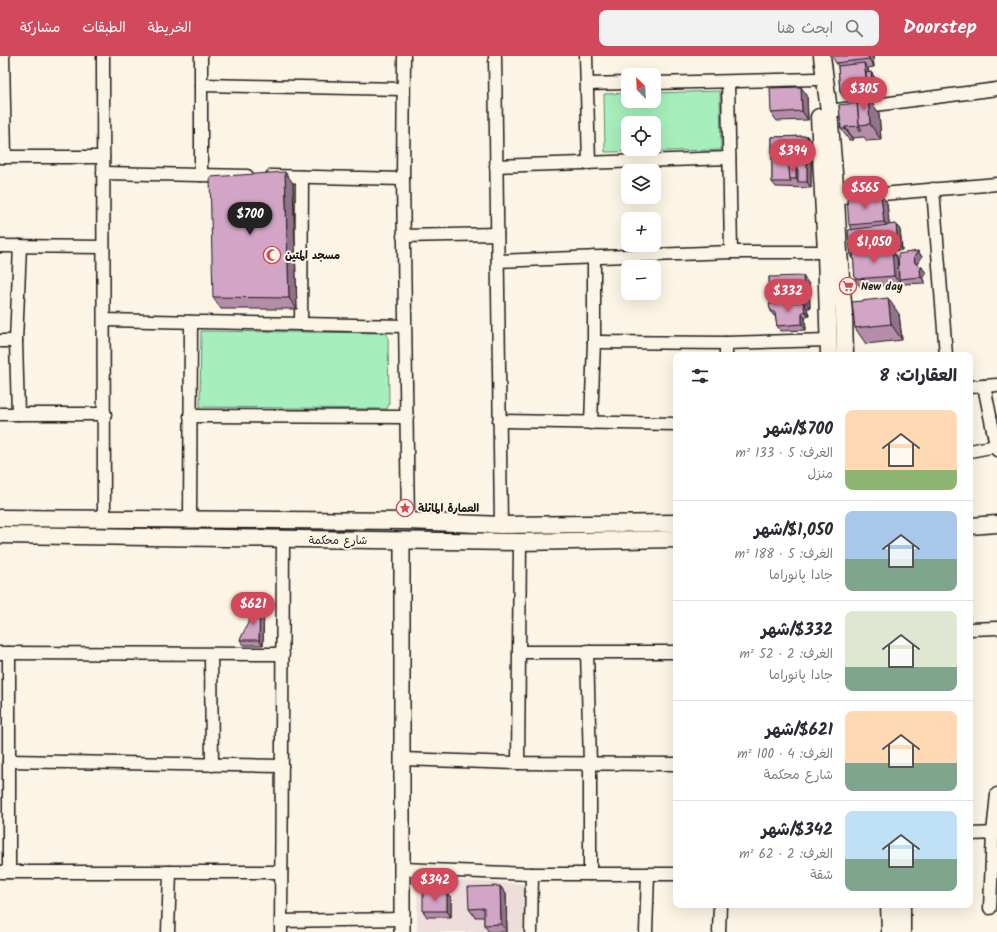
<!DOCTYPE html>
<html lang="ar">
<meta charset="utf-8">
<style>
body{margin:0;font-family:Kalam,"Playpen Sans Arabic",sans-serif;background:#f2f2f3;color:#2b2b33;direction:rtl;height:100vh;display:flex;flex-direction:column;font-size:15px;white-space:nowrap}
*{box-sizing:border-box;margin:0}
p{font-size:13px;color:#7c7c81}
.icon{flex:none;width:22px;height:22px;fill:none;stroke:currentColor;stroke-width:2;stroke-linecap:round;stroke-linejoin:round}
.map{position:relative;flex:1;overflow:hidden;direction:ltr}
.sheet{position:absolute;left:673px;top:296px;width:300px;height:556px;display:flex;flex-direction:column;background:#fff;border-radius:8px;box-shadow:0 4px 16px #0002;direction:rtl}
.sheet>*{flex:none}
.needle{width:26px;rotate:336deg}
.controls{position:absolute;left:621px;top:12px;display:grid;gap:8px}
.controls a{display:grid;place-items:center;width:40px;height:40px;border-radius:8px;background:#fff;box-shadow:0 4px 16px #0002;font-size:20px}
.price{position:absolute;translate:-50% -34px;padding:0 9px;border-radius:14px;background:#d1495b;color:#fff;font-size:13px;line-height:26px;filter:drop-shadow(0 1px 2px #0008)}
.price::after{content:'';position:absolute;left:50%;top:24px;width:12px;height:9px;margin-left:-6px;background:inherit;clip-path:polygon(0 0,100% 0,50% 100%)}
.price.selected{background:#222;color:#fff}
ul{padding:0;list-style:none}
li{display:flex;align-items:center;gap:12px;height:100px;padding:0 16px}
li+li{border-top:1px solid #e1e1e2}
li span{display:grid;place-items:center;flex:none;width:112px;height:80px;border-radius:8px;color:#555}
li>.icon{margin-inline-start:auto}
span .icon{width:48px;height:48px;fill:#fffc;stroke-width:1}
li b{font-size:17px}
h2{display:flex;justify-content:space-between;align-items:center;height:48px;padding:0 16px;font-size:17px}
header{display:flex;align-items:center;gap:24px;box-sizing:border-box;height:56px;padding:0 20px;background:#d1495b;color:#fff}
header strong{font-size:19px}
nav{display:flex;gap:22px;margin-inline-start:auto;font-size:14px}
.search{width:280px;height:36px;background:#f2f2f3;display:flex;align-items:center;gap:10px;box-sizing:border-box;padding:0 14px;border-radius:8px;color:#7c7c81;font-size:15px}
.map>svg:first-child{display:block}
.built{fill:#efdddb}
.green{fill:#a6eebc;stroke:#61856c;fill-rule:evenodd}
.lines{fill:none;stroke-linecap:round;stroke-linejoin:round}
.minor-casing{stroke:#1c1c1c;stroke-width:15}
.tertiary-casing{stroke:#1c1c1c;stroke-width:18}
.secondary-casing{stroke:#1c1c1c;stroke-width:19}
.minor{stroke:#fcf5e5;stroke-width:12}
.tertiary{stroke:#fcf5e5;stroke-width:15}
.secondary{stroke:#fcf5e5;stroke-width:16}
.wall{fill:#b58da9;stroke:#1c1c1c}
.shaded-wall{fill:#93738a;stroke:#1c1c1c}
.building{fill:#d2a4c5;stroke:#1c1c1c;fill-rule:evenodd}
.labels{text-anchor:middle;stroke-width:4;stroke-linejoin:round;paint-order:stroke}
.poi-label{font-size:11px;font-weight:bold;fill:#1c1c1c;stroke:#fcf5e5;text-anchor:start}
.street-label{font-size:11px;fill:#1c1c1c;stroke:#fcf5e5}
</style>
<header>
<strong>Doorstep</strong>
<div class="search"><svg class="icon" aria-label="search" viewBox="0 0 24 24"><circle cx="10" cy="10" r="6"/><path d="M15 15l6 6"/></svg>ابحث هنا</div>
<nav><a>الخريطة</a><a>الطبقات</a><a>مشاركة</a></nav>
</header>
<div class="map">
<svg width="997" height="876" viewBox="0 0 997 876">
<rect width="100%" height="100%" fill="#fcf5e5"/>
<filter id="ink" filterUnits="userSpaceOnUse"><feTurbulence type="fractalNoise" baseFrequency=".025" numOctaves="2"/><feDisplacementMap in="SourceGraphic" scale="8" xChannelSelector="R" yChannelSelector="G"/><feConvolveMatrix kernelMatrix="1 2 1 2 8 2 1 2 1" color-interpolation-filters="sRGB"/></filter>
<g filter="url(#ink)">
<!-- built -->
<path class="built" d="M418 823 525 828 524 876H417Z"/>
<!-- green -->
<g class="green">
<path d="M720 35 721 94 605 96 604 38 628 37V45H654V37ZM628 67H654V93H628Z"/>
<path d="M201 275 386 277 388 280 389 348 387 353 200 351Z"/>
</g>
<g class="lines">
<defs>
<g id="minor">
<path d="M3 0 5 101"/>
<path d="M103 0 104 463"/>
<path d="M201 0V119"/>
<path d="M404 0 403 123 408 465"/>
<path d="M495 0 501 469"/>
<path d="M586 0 589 107"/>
<path d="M728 26 731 196"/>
<path d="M654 27 817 23"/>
<path d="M587 28 628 27"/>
<path d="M201 29 403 33"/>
<path d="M829 55 997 33"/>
<path d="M0 101H103"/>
<path d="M496 110 729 102"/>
<path d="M103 117 247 120"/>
<path d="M272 120 403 123"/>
<path d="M933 133 946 299"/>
<path d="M836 142 997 128"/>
<path d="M403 180 497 178"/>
<path d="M0 190 103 191"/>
<path d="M498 205 731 196H826"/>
<path d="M104 264 405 270"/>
<path d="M301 268 302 121"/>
<path d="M0 285H16"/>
<path d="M594 286 726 287 829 284"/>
<path d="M726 287V299"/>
<path d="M984 330 997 394"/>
<path d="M970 331 997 329"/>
<path d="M0 358H105"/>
<path d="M18 358 16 285 20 190"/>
<path d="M190 360 407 361"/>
<path d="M499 365 676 368"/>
<path d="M591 367 594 286V201"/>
<path d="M970 395 996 390"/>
<path d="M190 464 191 266"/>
<path d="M970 573 997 572"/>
<path d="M587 595 590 708V818"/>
<path d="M520 596H676"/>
<path d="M0 597 283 598"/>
<path d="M9 597V816"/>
<path d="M211 598 212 709"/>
<path d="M402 703 518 707 676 708"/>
<path d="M9 705 282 710"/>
<path d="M518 707 520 486"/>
<path d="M970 778 997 777"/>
<path d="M402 813 532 818H676"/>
<path d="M0 816H281"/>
<path d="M990 852 993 777 997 738"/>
<path d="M281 865 402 863"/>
<path d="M168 876 170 816"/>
<path d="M281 876 283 483"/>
<path d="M531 876 532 818"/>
<path d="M646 876 648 818"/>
<path d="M719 876 720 849"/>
</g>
<path id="tertiary" d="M402 876V484"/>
<g id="secondary">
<path d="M822 0 829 55 836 142 839 196 844 259 845 299"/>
<path d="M819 61 826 196 829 299"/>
<path d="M0 462 408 465 501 469 676 467"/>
<path d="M970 470 997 468"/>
<path d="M0 479 520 486 676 483"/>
<path d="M889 849 890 876"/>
<path d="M902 849V876"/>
</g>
</defs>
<!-- minor casing -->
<use href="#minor" class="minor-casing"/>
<!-- tertiary casing -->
<use href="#tertiary" class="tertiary-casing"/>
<!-- secondary casing -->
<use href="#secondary" class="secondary-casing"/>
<!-- minor -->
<use href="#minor" class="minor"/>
<!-- tertiary -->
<use href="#tertiary" class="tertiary"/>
<!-- secondary -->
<use href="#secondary" class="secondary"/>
</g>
<!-- wall -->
<g class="wall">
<path d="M873 0 874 11 868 12 869 17 871 16 877 25 878 39 844 42 840 36 838 10 836 7Z"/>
<path d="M807 39 808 64 777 65 771 57Z"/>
<path d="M839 49 879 57 881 84 867 85 864 81 853 82V84H849L841 73Z"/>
<path d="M807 80 811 86V132L776 131 772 126V81Z"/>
<path d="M293 127 297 253H221L213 241Z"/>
<path d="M887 147 889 169 896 168 900 174 902 194 893 195 897 202 898 210 918 195 922 201 918 207V209L926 217 924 220 925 227 903 228 899 224 900 228 861 232 855 223 854 205 851 201 852 173 849 169Z"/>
<path d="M769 221 809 228 810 252H807L809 260 805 262 806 274 781 275 777 270 775 260 773 259 770 253 771 248 770 245Z"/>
<path d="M899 258 902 284 866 288 855 272Z"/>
<path d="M264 547 263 589H244L240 584Z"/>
<path d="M500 830 506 838 507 876H489L484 869V861H475L469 853Z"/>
<path d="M447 836 451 842V861H427L423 855Z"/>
</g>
<!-- shaded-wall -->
<g class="shaded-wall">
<path d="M868 0H873L874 11 869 3Z"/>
<path d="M864 7 868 13 869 22 866 20Z"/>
<path d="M871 16 877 25 878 39 875 33 874 29 872 26Z"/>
<path d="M801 31 807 39 808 64 802 55Z"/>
<path d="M868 41 879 57 881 84 870 68Z"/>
<path d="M845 71 853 82V84L845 73Z"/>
<path d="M807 80 811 86V132L807 126Z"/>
<path d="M796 94 802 102V109L796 100Z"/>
<path d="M796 111 802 120 798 126 796 123Z"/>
<path d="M285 116 293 127 297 253 289 242Z"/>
<path d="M881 139 887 147 890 174 884 166Z"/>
<path d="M896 168 900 174 902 194 898 189Z"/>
<path d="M889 190 897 202 900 228 894 220Z"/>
<path d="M918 195 922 201 918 207 919 212 915 207 914 201Z"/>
<path d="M922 211 926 217 924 220 925 227 921 221 920 214Z"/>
<path d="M803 220 809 228 810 252 804 244Z"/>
<path d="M792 227 800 238 795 244 793 241Z"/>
<path d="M888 242 899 258 902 284 891 268Z"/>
<path d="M803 246 807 252 809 260 805 255Z"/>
<path d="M802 257 805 262 806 274 802 268Z"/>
<path d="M260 541 264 547 263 589 259 584Z"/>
<path d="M500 830 506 838 507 876 501 868Z"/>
<path d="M447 836 451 842V861L447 855Z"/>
</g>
<!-- building -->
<g class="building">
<path d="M832 0H868L869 3 836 7Z"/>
<path d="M864 7 867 27 869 30 874 29 875 33 840 36 838 10Z"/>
<path d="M871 16 872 26 867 27 866 17Z"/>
<path d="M801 31 802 55 771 57 770 32Z"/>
<path d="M868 41 870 68 859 69 857 42Z"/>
<path d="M857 47 859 69 862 74H859V70L845 71V73H841L839 49Z"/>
<path d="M807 80V126H798V114L796 111H789L790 123 791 126H772V81ZM786 93 796 94 798 96V103H788L786 100Z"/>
<path d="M786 93 796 94V100H786Z"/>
<path d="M789 111H796V123H790Z"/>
<path d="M285 116 289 242 213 241 210 121Z"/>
<path d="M881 139 884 166 849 169 847 142Z"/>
<path d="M896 168 898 189 889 190V194L853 197V201H851L848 174Z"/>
<path d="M892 194 894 220 855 223 853 197Z"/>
<path d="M918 195 914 201 915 207 922 211 920 214 921 221 899 223 898 198Z"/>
<path d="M803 220 804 244H795L794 230 792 227 775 228V242L777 245H770L769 221Z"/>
<path d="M792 227 793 241 775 242V228Z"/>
<path d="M888 242 891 268 855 272 852 246Z"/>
<path d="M803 246 805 255 802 257V268L777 270 775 257 770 253 769 248Z"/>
<path d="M260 541 259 584H240Z"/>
<path d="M500 830 501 868 484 869V852L469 853 468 831Z"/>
<rect x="423" y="836" width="24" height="19"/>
</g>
</g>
<!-- icons -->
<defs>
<symbol id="mosque-ring" viewBox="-11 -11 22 22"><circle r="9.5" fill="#fcf5e5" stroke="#d1495b" stroke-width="1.5"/><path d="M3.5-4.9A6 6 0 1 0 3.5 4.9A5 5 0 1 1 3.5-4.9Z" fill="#d1495b"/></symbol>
<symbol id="supermarket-ring" viewBox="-11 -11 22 22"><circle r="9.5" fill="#fcf5e5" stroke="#d1495b" stroke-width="1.5"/><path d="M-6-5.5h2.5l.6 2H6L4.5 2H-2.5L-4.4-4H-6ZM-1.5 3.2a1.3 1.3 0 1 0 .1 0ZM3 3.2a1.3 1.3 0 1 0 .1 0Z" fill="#d1495b"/></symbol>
<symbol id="sight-ring" viewBox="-11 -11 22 22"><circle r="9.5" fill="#fcf5e5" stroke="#d1495b" stroke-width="1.5"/><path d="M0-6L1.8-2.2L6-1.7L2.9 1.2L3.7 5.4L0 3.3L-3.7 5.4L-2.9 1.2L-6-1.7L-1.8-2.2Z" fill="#d1495b"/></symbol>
</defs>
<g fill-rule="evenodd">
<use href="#mosque-ring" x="262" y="189" width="20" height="20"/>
<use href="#supermarket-ring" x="838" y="220" width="20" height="20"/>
<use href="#sight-ring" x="395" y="442" width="20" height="20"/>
</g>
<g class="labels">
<!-- poi labels -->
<g class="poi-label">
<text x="285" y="203">مسجد المتين</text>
<text x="861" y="234">New day</text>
<text x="418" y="456">العمارة المائلة</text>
</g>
<!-- street labels -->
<g class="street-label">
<text x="338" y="488">شارع محكمة</text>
</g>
</g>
</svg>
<div class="controls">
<a><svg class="needle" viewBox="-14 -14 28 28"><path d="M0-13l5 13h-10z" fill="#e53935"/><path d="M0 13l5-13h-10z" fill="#7c7c81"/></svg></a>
<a><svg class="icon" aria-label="locate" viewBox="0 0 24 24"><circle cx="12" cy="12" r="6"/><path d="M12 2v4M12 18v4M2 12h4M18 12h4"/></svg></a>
<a><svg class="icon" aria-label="layers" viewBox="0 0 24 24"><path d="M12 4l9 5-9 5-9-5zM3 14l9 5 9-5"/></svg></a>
<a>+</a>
<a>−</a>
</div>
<b class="price" style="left:864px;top:55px">$305</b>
<b class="price" style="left:793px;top:117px">$394</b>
<b class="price" style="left:865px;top:154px">$565</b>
<b class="price selected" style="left:250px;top:180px">$700</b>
<b class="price" style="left:874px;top:208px">$1,050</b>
<b class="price" style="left:788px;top:257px">$332</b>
<b class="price" style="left:253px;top:570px">$621</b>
<b class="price" style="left:435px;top:846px">$342</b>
<section class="sheet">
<h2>العقارات: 8<svg class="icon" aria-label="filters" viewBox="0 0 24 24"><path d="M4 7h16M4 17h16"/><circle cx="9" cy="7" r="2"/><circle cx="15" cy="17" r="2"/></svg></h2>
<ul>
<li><span style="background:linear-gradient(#ffd9b3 75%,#8fb573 0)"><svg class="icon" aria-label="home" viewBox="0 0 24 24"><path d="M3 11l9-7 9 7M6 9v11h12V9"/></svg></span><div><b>$700/شهر</b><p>الغرف: 5 · 133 m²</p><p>منزل</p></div></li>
<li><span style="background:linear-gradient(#a9c7e8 60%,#7fa58c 0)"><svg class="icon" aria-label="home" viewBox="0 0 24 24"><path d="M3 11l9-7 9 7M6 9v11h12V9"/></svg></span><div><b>$1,050/شهر</b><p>الغرف: 5 · 188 m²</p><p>جادا پانوراما</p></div></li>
<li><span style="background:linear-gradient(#dfe7d0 70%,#7fa58c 0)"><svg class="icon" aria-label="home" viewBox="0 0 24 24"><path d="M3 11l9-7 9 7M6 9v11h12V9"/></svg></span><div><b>$332/شهر</b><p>الغرف: 2 · 52 m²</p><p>جادا پانوراما</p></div></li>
<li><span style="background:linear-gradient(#ffd9b3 65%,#7fa58c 0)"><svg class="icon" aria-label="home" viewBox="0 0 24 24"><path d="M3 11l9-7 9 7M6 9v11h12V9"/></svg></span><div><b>$621/شهر</b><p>الغرف: 4 · 100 m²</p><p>شارع محكمة</p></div></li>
<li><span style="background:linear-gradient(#bfe0f5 60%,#7fa58c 0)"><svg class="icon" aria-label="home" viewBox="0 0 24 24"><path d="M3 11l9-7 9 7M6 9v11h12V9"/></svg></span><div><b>$342/شهر</b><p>الغرف: 2 · 62 m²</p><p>شقة</p></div></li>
</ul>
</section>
</div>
